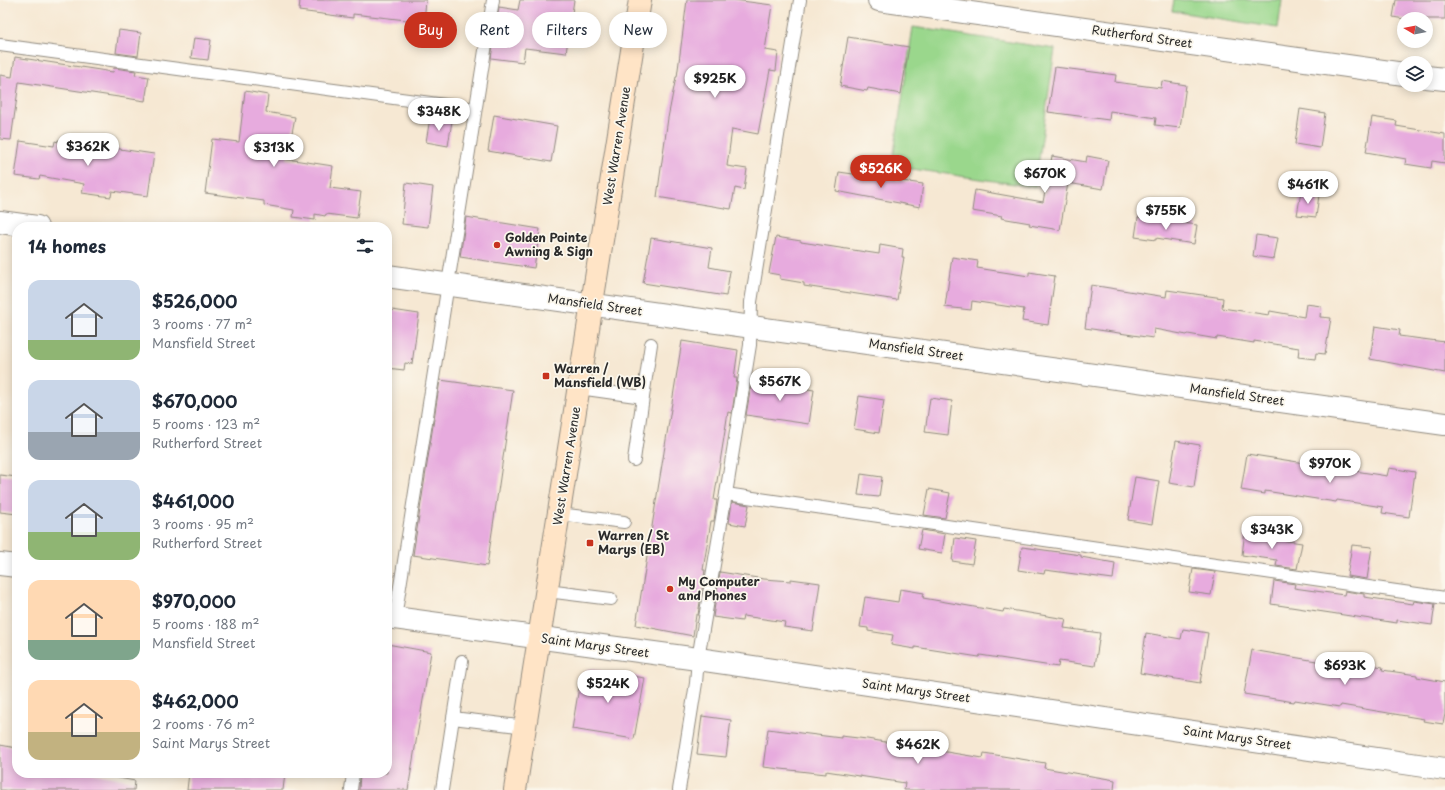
<!DOCTYPE html>
<meta charset="utf-8">
<style>
body{margin:0;font-family:"Playpen Sans",sans-serif;background:#f6f6f7;color:#1f2937;height:100vh;display:flex;flex-direction:column;font-size:15px;white-space:nowrap}
*{box-sizing:border-box;margin:0}
p{font-size:13px;color:#747a83}
.icon{flex:none;width:22px;height:22px;fill:none;stroke:currentColor;stroke-width:2;stroke-linecap:round;stroke-linejoin:round}
.map{position:relative;flex:1;overflow:hidden}
.details{position:absolute;left:12px;top:222px;width:380px;height:556px;display:flex;flex-direction:column;background:#fff;border-radius:16px;box-shadow:0 2px 10px #0003}
.details>*{flex:none}
.hud{position:absolute;left:404px;top:12px;width:380px;height:36px;display:flex;gap:8px}
.needle{width:26px;rotate:280deg}
.tools{position:absolute;left:1397px;top:12px;display:grid;gap:8px}
.tools a{display:grid;place-items:center;width:36px;height:36px;border-radius:50%;background:#fff;box-shadow:0 2px 10px #0003;font-size:20px}
.price{position:absolute;translate:-50% -34px;padding:0 9px;border-radius:14px;background:#fff;color:#222;font-size:13px;line-height:26px;filter:drop-shadow(0 1px 2px #0008)}
.price::after{content:'';position:absolute;left:50%;top:24px;width:12px;height:9px;margin-left:-6px;background:inherit;clip-path:polygon(0 0,100% 0,50% 100%)}
.price.on{background:#c8321e;color:#fff}
ul{padding:0;list-style:none}
li{display:flex;align-items:center;gap:12px;height:100px;padding:0 16px}
li span{display:grid;place-items:center;flex:none;width:112px;height:80px;border-radius:12px;color:#555}
li>.icon{margin-inline-start:auto}
span .icon{width:48px;height:48px;fill:#fffc;stroke-width:1}
li b{font-size:17px}
h2{display:flex;justify-content:space-between;align-items:center;height:48px;padding:0 16px;font-size:17px}
.chip{padding:0 14px;border-radius:18px;background:#fff;box-shadow:0 2px 10px #0003;font-size:14px;line-height:36px}
.chip.on{background:#c8321e;color:#fff}
.map>svg:first-child{display:block}
.grass{fill:#9ad78c;stroke:#62815c}
.building{fill:#e7abde}
.lines{fill:none;stroke-linecap:round;stroke-linejoin:round}
.service-casing{stroke:#908a7f;stroke-width:14}
.minor-casing{stroke:#908a7f;stroke-width:24}
.secondary-casing{stroke:#908a7f;stroke-width:24}
.service{stroke:#fff;stroke-width:12}
.minor{stroke:#fff;stroke-width:22}
.secondary{stroke:#ffe4c6;stroke-width:22}
.poi-dot{fill:#c8321e;stroke:#fbf7ec;stroke-width:1.5}
.labels{text-anchor:middle;stroke-width:3.5;stroke-linejoin:round;paint-order:stroke}
.street-label{font-size:12px;fill:#2b2b2b;stroke:#fbf7ec}
.poi-label{font-size:12px;font-weight:bold;fill:#2b2b2b;stroke:#fbf7ec;text-anchor:start}
</style>
<div class="map">
<svg width="1445" height="790" viewBox="0 0 1445 790">
<rect width="100%" height="100%" fill="#fbf7ec"/>
<filter id="ink" filterUnits="userSpaceOnUse"><feTurbulence type="fractalNoise" baseFrequency=".025" numOctaves="2"/><feDisplacementMap in="SourceGraphic" scale="8" xChannelSelector="R" yChannelSelector="G"/><feConvolveMatrix kernelMatrix="1 2 1 2 8 2 1 2 1" color-interpolation-filters="sRGB"/></filter>
<filter id="wash" filterUnits="userSpaceOnUse"><feTurbulence type="fractalNoise" baseFrequency=".012" numOctaves="4" result="noise"/><feDisplacementMap in="SourceGraphic" scale="16" xChannelSelector="R" yChannelSelector="G"/><feGaussianBlur stdDeviation="0.9" result="paint"/><feColorMatrix in="noise" values="0 0 0 0 0 0 0 0 0 0 0 0 0 0 0 0 0 1.4 0 .05"/><feComposite in="paint" operator="in"/></filter>
<g filter="url(#wash)">
<rect width="100%" height="100%" fill="#f6e8d3"/>
<!-- grass -->
<g class="grass">
<path d="M1174 0H1282L1278 28 1172 11Z"/>
<path d="M913 27 1055 49 1035 187 892 166Z"/>
</g>
<g id="blocks">
<!-- building -->
<g class="building">
<path d="M300 0H426L424 22 353 14V18L299 11Z"/>
<path d="M520 0H574L566 53 525 48 523 62 491 58 499 7 518 10Z"/>
<path d="M687 0H734L772 5 765 50 778 52 776 71 770 70 758 134 732 129 727 166 747 169 744 190 735 188 731 209 657 197 668 118 676 77H677Z"/>
<path d="M1396 0H1445V19H1404L1393 17Z"/>
<path d="M119 30 141 33 138 56 116 53Z"/>
<path d="M848 37 909 47 901 94 868 88 867 91 840 86Z"/>
<path d="M194 38 211 40 208 60 191 58Z"/>
<path d="M15 57 113 72 114 68 136 71 135 75 149 77 145 101 19 82 11 140 0 139V75L12 77Z"/>
<path d="M1055 67 1116 75 1115 82 1161 88 1162 81 1186 85 1180 128 1155 125 1156 118 1110 111 1109 120 1048 112Z"/>
<path d="M245 91 268 95 266 112 295 117 287 159 333 166 330 188 361 192 357 218 326 214 325 216 315 214V220L293 217 294 210 264 205V201L205 193 212 139 239 142Z"/>
<path d="M1300 109 1325 113 1320 148 1295 144Z"/>
<path d="M494 115 557 126 551 162 488 151Z"/>
<path d="M1372 117 1397 121 1396 126 1445 134V163L1432 161 1431 168 1405 164 1406 159 1366 152Z"/>
<path d="M430 118 452 121 448 146 426 142Z"/>
<path d="M58 140 154 154 148 196 112 191 111 197 82 193 84 184 40 176 39 179 15 176 20 141 54 146 55 141 58 142Z"/>
<path d="M1052 156 1086 162 1087 156 1108 160 1103 189 1068 183 1060 230 1029 225 1030 223 1001 218 1002 216 972 211 975 190 1043 202Z"/>
<path d="M839 172 923 184 920 207 836 191Z"/>
<path d="M406 183 433 187 428 227 402 224Z"/>
<path d="M1301 192 1319 195 1316 217 1297 215Z"/>
<path d="M466 217 540 229 534 268 460 257Z"/>
<path d="M1138 217 1175 223V222L1197 225 1194 244 1156 238V240L1135 237Z"/>
<path d="M1256 235 1278 238 1274 259 1253 256Z"/>
<path d="M776 237 801 241V242L879 254 880 245 903 249 902 257H904L897 300 804 286V283L780 279V275L769 273Z"/>
<path d="M651 238 712 248 709 267 730 271 726 296 643 283Z"/>
<path d="M952 257 978 261 977 268 1029 276V272L1055 276 1048 325 1022 321 1024 309 972 301 971 310 945 307Z"/>
<path d="M1091 285 1166 297 1167 290 1223 298 1222 308 1269 315 1270 311 1304 317 1306 304 1321 306 1320 317 1331 318 1325 354 1316 353 1315 359 1298 357 1299 348 1254 341V343L1217 337V339L1188 334 1187 335 1154 329 1153 338 1085 328Z"/>
<path d="M392 310 419 314 412 364 405 363 404 370 387 368V343Z"/>
<path d="M1375 326 1400 330 1399 336 1445 342V373L1370 359Z"/>
<path d="M682 341 738 350 734 378H737L732 413 728 412 714 500H717L714 521H711L703 570H705L698 615H696L693 636 636 625Z"/>
<path d="M440 380 513 390 487 566 413 555Z"/>
<path d="M752 380 814 390 809 424 746 415Z"/>
<path d="M859 396 884 400 879 433 854 429Z"/>
<path d="M930 398 952 401 948 435 925 432Z"/>
<path d="M1176 441 1200 445 1194 487 1169 483Z"/>
<path d="M1247 454 1387 476 1389 468 1415 472 1409 517 1382 513 1383 507 1337 500 1336 502 1265 491V494L1241 490Z"/>
<path d="M861 474 882 477 879 497 858 495Z"/>
<path d="M0 475 17 477V514L0 512Z"/>
<path d="M1135 477 1159 481 1152 524 1128 520Z"/>
<path d="M929 489 950 493 945 518 924 515Z"/>
<path d="M732 502 749 505 745 526 729 523Z"/>
<path d="M922 530 945 534 942 553 918 549Z"/>
<path d="M1245 531 1266 534V538L1302 543 1297 569 1276 566 1277 560 1242 555Z"/>
<path d="M955 538 976 541 972 564 952 561Z"/>
<path d="M1352 545 1372 547 1367 579 1347 576Z"/>
<path d="M1022 547 1081 555V557L1115 563 1113 579 1045 570 1044 574 1018 570Z"/>
<path d="M1193 569 1215 572 1211 595 1189 592Z"/>
<path d="M720 572 764 579 791 581V579L820 583 813 631 784 627 785 622 743 616 742 621 713 617Z"/>
<path d="M1274 581 1295 584 1294 588 1344 595 1345 591 1364 594V597L1413 604 1414 601 1435 604 1432 625 1397 620V623L1271 604Z"/>
<path d="M900 589 924 593 923 598 1003 612 1004 609 1066 619 1064 628 1100 633 1095 666 1059 661 1058 667 980 655 979 657 915 647V649L891 645 893 635 868 631V628L860 627 865 597 898 602Z"/>
<path d="M1183 629 1208 633 1200 683 1140 673 1146 633 1181 639Z"/>
<path d="M387 644 431 652 408 790H359L360 773H387Z"/>
<path d="M1252 650 1357 668 1358 663 1383 667 1382 670 1417 675V677L1445 682V714L1443 724 1423 721 1424 719 1341 705 1340 707 1295 700 1294 702 1244 694Z"/>
<path d="M589 669 645 678 634 739 572 729 581 675Z"/>
<path d="M702 716 731 720 726 757 697 754Z"/>
<path d="M768 729 841 738V736L867 739 983 758 984 753 1045 763 1044 768 1115 780 1114 790H904L905 783 826 771V774L763 767Z"/>
<path d="M0 745 17 748V773H92L135 781 134 790H0Z"/>
<path d="M189 773H285L283 790H187Z"/>
</g>
</g>
</g>
<g filter="url(#ink)">
<use href="#blocks" fill-opacity="0" stroke="#908a7f" stroke-width="1"/>
<g class="lines">
<defs>
<g id="service">
<path d="M0 45 475 109"/>
<path d="M579 388 643 397 634 460"/>
<path d="M643 397 651 344"/>
<path d="M726 494 1445 598"/>
<path d="M559 514 624 522"/>
<path d="M547 591 611 599"/>
<path d="M395 618 493 0"/>
<path d="M453 718 462 661"/>
<path d="M351 790 353 773"/>
<path d="M442 790 453 718 526 727"/>
<path d="M679 790 696 683 698 659 726 494 750 345 751 302 800 0"/>
</g>
<g id="minor">
<path d="M879 0 1404 74"/>
<path d="M1426 77 1445 79"/>
<path d="M0 222 37 227"/>
<path d="M387 276 1445 424"/>
<path d="M0 564 17 566"/>
<path d="M387 617 698 659 1445 769"/>
</g>
<path id="secondary" d="M515 790 640 0"/>
</defs>
<!-- service casing -->
<use href="#service" class="service-casing"/>
<!-- minor casing -->
<use href="#minor" class="minor-casing"/>
<!-- secondary casing -->
<use href="#secondary" class="secondary-casing"/>
<!-- service -->
<use href="#service" class="service"/>
<!-- minor -->
<use href="#minor" class="minor"/>
<!-- secondary -->
<use href="#secondary" class="secondary"/>
</g>
</g>
<!-- markers -->
<g class="poi-dot">
<circle cx="497" cy="245" r="4"/>
<rect x="542" y="372" width="8" height="8" rx="2"/>
<rect x="586" y="539" width="8" height="8" rx="2"/>
<circle cx="670" cy="589" r="4"/>
</g>
<g class="labels">
<!-- street labels -->
<g class="street-label">
<text transform="translate(1142 37) rotate(8)" y="4">Rutherford Street</text>
<text transform="translate(617 146) rotate(-81)" y="4">West Warren Avenue</text>
<text transform="translate(595 305) rotate(8)" y="4">Mansfield Street</text>
<text transform="translate(916 350) rotate(8)" y="4">Mansfield Street</text>
<text transform="translate(1237 395) rotate(8)" y="4">Mansfield Street</text>
<text transform="translate(567 466) rotate(-81)" y="4">West Warren Avenue</text>
<text transform="translate(595 646) rotate(8)" y="4">Saint Marys Street</text>
<text transform="translate(916 691) rotate(8)" y="4">Saint Marys Street</text>
<text transform="translate(1237 738) rotate(8)" y="4">Saint Marys Street</text>
</g>
<!-- poi labels -->
<g class="poi-label">
<text x="505" y="242">Golden Pointe<tspan x="505" dy="14">Awning &amp; Sign</tspan></text>
<text x="554" y="373">Warren /<tspan x="554" dy="14">Mansfield (WB)</tspan></text>
<text x="598" y="540">Warren / St<tspan x="598" dy="14">Marys (EB)</tspan></text>
<text x="678" y="586">My Computer<tspan x="678" dy="14">and Phones</tspan></text>
</g>
</g>
</svg>
<div class="tools">
<a><svg class="needle" viewBox="-14 -14 28 28"><path d="M0-13l5 13h-10z" fill="#e53935"/><path d="M0 13l5-13h-10z" fill="#747a83"/></svg></a>
<a><svg class="icon" aria-label="layers" viewBox="0 0 24 24"><path d="M12 4l9 5-9 5-9-5zM3 14l9 5 9-5"/></svg></a>
</div>
<b class="price" style="left:715px;top:99px">$925K</b>
<b class="price" style="left:439px;top:132px">$348K</b>
<b class="price" style="left:88px;top:167px">$362K</b>
<b class="price" style="left:274px;top:168px">$313K</b>
<b class="price on" style="left:881px;top:189px">$526K</b>
<b class="price" style="left:1045px;top:194px">$670K</b>
<b class="price" style="left:1308px;top:205px">$461K</b>
<b class="price" style="left:1166px;top:231px">$755K</b>
<b class="price" style="left:780px;top:402px">$567K</b>
<b class="price" style="left:1330px;top:484px">$970K</b>
<b class="price" style="left:1272px;top:550px">$343K</b>
<b class="price" style="left:1345px;top:686px">$693K</b>
<b class="price" style="left:608px;top:704px">$524K</b>
<b class="price" style="left:918px;top:765px">$462K</b>
<div class="hud">
<a class="chip on">Buy</a>
<a class="chip">Rent</a>
<a class="chip">Filters</a>
<a class="chip">New</a>
</div>
<section class="details">
<h2>14 homes<svg class="icon" aria-label="filters" viewBox="0 0 24 24"><path d="M4 7h16M4 17h16"/><circle cx="9" cy="7" r="2"/><circle cx="15" cy="17" r="2"/></svg></h2>
<ul>
<li><span style="background:linear-gradient(#c9d6e8 75%,#8fb573 0)"><svg class="icon" aria-label="home" viewBox="0 0 24 24"><path d="M3 11l9-7 9 7M6 9v11h12V9"/></svg></span><div><b>$526,000</b><p>3 rooms · 77 m²</p><p>Mansfield Street</p></div></li>
<li><span style="background:linear-gradient(#c9d6e8 65%,#9aa5b1 0)"><svg class="icon" aria-label="home" viewBox="0 0 24 24"><path d="M3 11l9-7 9 7M6 9v11h12V9"/></svg></span><div><b>$670,000</b><p>5 rooms · 123 m²</p><p>Rutherford Street</p></div></li>
<li><span style="background:linear-gradient(#c9d6e8 65%,#8fb573 0)"><svg class="icon" aria-label="home" viewBox="0 0 24 24"><path d="M3 11l9-7 9 7M6 9v11h12V9"/></svg></span><div><b>$461,000</b><p>3 rooms · 95 m²</p><p>Rutherford Street</p></div></li>
<li><span style="background:linear-gradient(#ffd9b3 75%,#7fa58c 0)"><svg class="icon" aria-label="home" viewBox="0 0 24 24"><path d="M3 11l9-7 9 7M6 9v11h12V9"/></svg></span><div><b>$970,000</b><p>5 rooms · 188 m²</p><p>Mansfield Street</p></div></li>
<li><span style="background:linear-gradient(#ffd9b3 65%,#c2b280 0)"><svg class="icon" aria-label="home" viewBox="0 0 24 24"><path d="M3 11l9-7 9 7M6 9v11h12V9"/></svg></span><div><b>$462,000</b><p>2 rooms · 76 m²</p><p>Saint Marys Street</p></div></li>
</ul>
</section>
</div>
